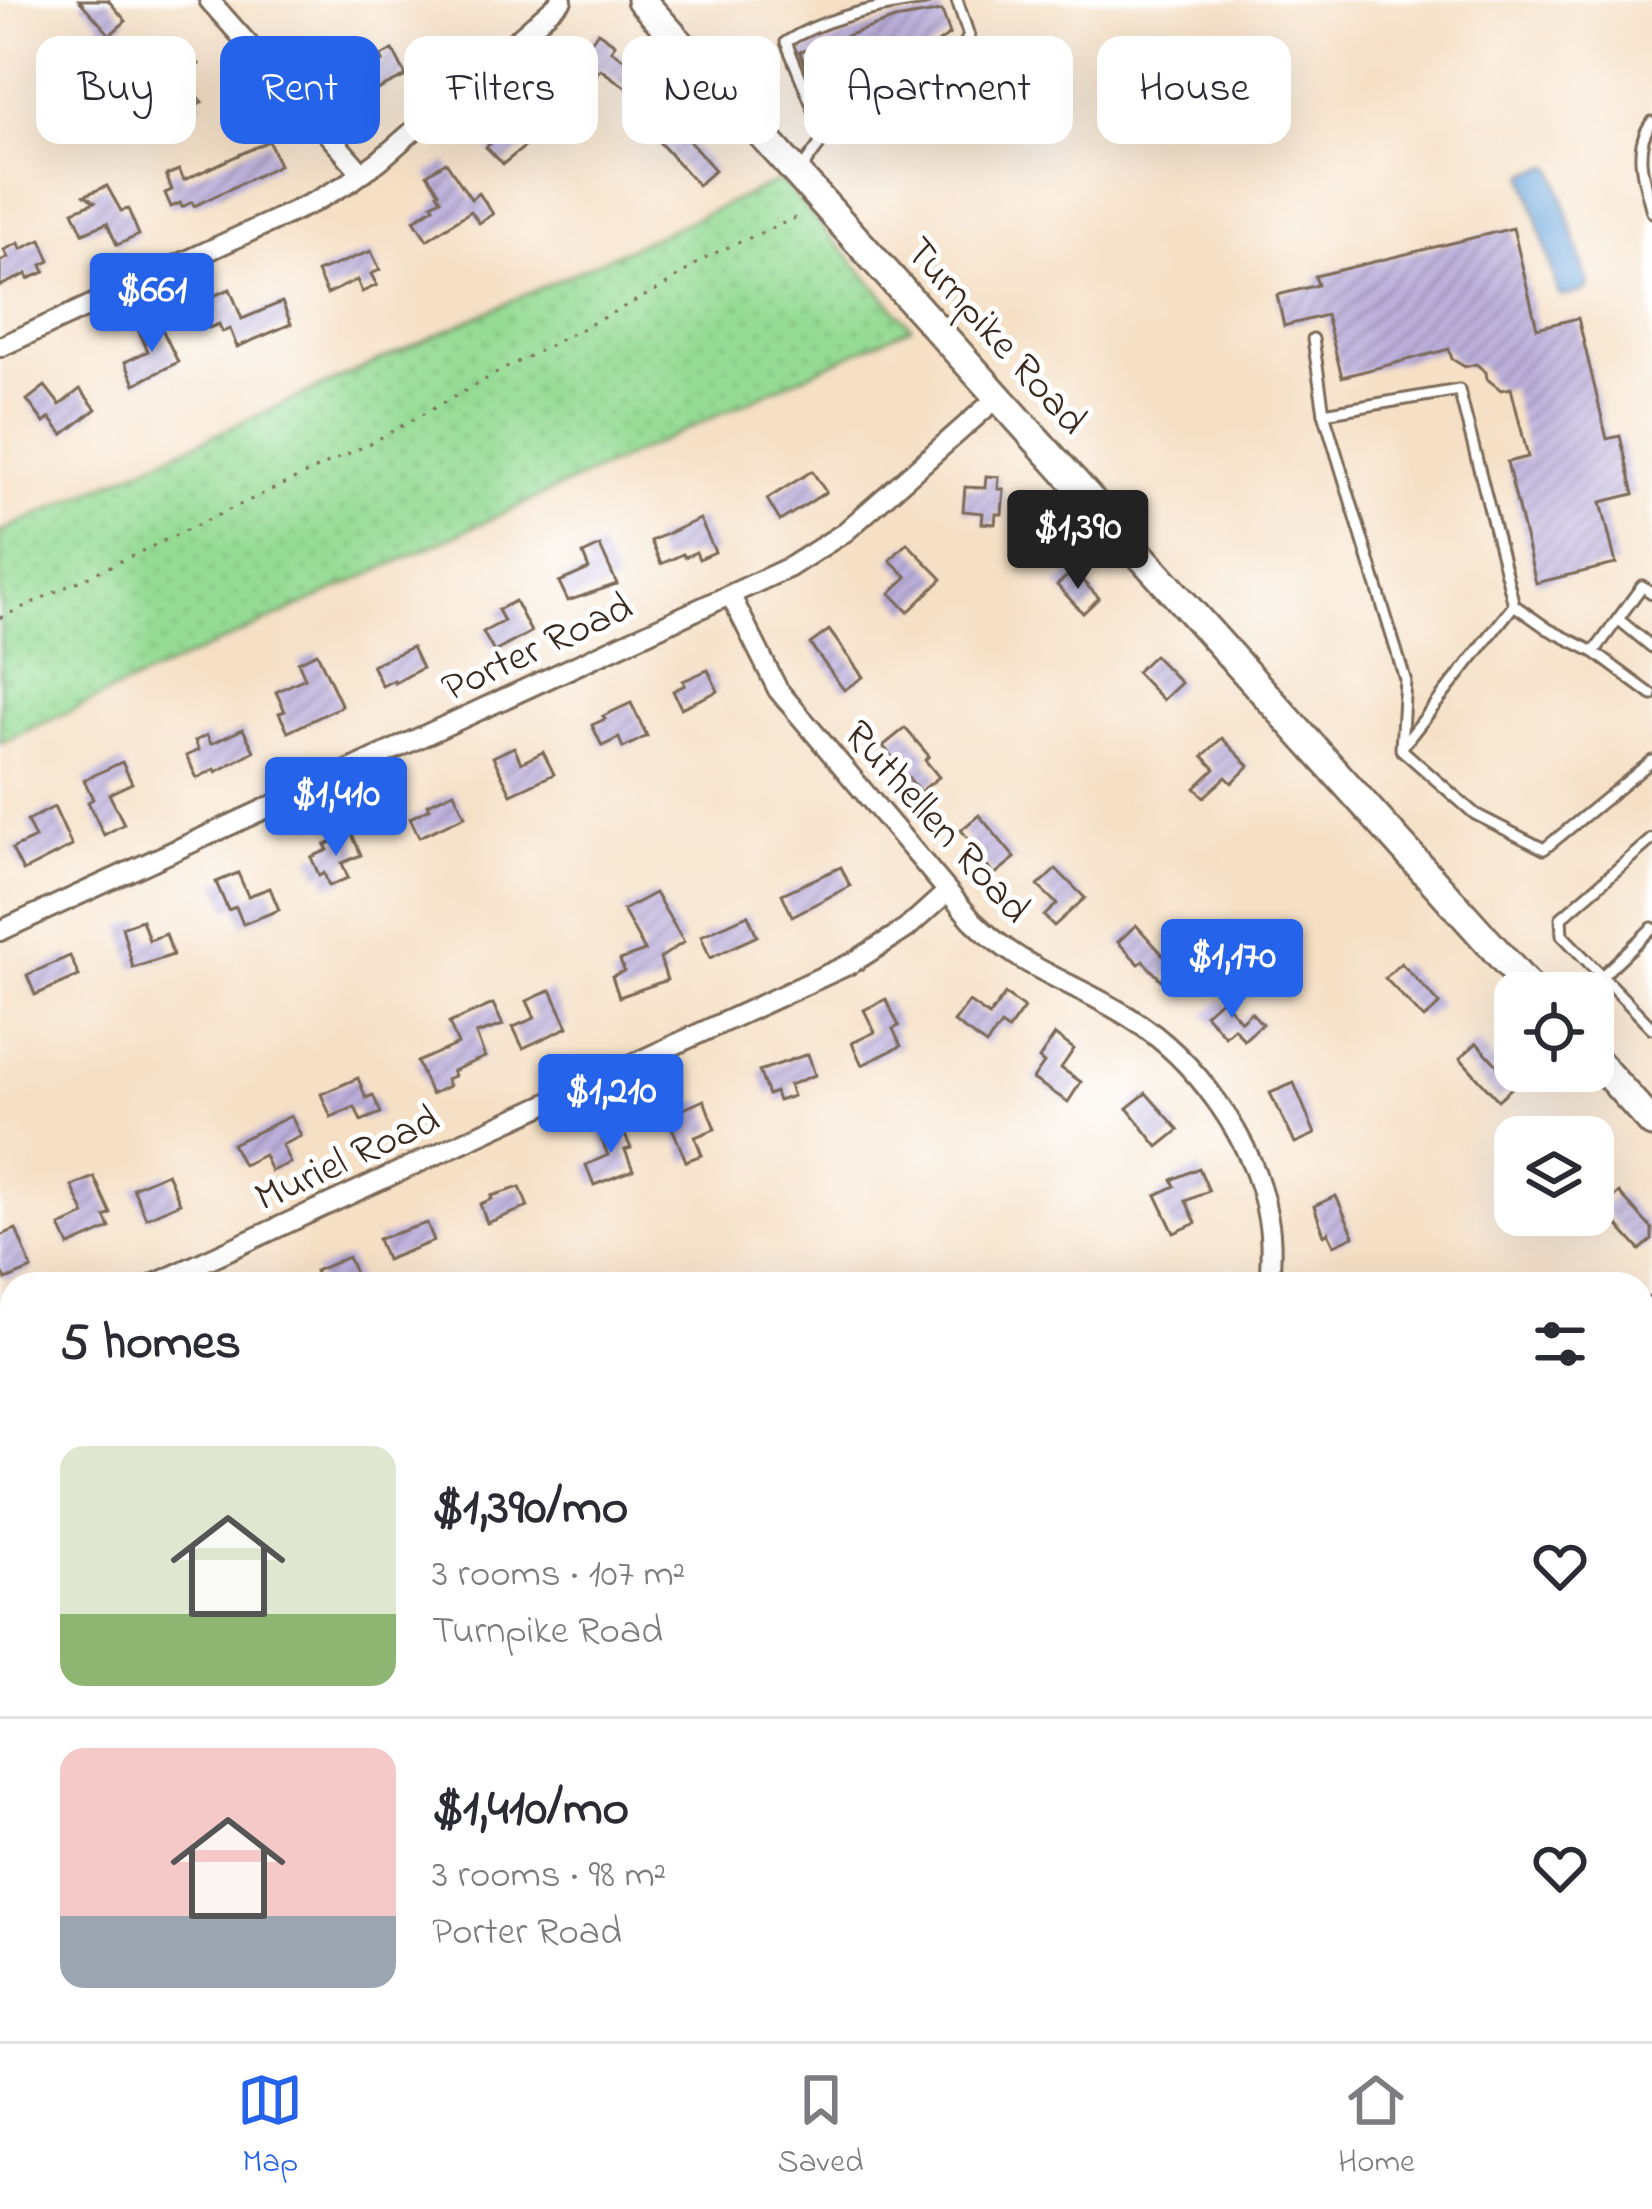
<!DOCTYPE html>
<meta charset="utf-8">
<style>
body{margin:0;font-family:"Indie Flower",sans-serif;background:#f2f2f3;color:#2b2b33;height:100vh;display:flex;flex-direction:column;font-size:45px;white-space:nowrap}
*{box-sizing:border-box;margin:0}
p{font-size:39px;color:#7c7c81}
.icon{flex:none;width:66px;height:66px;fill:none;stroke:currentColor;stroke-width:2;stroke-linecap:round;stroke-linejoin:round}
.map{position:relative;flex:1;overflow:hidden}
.side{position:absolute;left:0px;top:1272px;width:1653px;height:771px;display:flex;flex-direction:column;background:#fff;border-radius:36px 36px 0 0;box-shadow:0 12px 48px #0002}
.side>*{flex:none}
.guide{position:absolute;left:36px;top:36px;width:1581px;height:108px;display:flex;gap:24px}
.controls{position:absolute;left:1494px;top:972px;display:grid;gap:24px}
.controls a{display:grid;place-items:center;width:120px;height:120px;border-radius:24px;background:#fff;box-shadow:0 12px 48px #0002;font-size:60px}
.price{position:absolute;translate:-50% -102px;padding:0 27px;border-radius:12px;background:#2563eb;color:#fff;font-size:39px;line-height:78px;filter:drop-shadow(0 3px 6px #0008)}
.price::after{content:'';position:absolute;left:50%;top:72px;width:36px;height:27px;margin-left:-18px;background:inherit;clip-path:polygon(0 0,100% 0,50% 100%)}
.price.selected{background:#222;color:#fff}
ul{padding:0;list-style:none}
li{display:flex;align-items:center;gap:36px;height:300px;padding:0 60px}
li+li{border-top:3px solid #e1e1e2}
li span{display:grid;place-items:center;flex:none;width:336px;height:240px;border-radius:24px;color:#555}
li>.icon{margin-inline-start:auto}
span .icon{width:144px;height:144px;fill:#fffc;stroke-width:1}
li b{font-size:51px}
h2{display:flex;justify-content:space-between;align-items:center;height:144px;padding:0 60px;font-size:51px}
.chip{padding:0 42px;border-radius:24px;background:#fff;box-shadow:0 12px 48px #0002;font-size:42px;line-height:108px}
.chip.selected{background:#2563eb;color:#fff}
.dock{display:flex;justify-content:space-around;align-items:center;height:168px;border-top:3px solid #e1e1e2;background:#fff;font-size:33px;color:#7c7c81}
.dock a{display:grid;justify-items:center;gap:6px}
.dock .selected{color:#2563eb}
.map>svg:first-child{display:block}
.park{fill:url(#park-dots);stroke:#688259;stroke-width:3}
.water{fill:#6ba6dc;stroke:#53687d;stroke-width:3}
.building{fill:url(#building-hatch)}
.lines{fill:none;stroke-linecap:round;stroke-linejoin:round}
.service-casing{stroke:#7c6a59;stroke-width:15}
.minor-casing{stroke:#7c6a59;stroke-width:24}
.secondary-casing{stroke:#7c6a59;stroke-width:33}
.path{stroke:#7c6a59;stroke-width:3;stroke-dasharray:3 9;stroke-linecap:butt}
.service{stroke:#fff;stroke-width:9}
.minor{stroke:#fff;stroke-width:18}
.secondary{stroke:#fff;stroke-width:27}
.labels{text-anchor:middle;stroke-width:10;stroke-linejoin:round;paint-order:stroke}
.street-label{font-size:42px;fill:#3b2a1e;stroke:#fff}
</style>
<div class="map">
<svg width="1652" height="2041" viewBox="0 0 1652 2041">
<defs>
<pattern id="park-dots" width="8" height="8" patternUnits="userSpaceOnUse" patternTransform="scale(3)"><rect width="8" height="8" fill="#95db94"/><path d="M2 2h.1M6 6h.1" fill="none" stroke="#81bc7f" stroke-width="1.8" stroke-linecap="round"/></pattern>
<pattern id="building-hatch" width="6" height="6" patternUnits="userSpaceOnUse" patternTransform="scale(3)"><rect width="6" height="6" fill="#bcb0dc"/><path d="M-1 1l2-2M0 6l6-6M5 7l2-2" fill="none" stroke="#9a8fb2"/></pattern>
</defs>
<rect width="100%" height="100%" fill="#fff"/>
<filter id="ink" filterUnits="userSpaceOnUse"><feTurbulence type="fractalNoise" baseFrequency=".00833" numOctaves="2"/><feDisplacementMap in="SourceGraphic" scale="24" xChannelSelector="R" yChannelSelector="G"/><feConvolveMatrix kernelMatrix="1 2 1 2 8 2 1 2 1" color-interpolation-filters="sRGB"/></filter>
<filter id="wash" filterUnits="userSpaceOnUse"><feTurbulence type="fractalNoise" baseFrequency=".004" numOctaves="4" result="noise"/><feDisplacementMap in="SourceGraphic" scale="48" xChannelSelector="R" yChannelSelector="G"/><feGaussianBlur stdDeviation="2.7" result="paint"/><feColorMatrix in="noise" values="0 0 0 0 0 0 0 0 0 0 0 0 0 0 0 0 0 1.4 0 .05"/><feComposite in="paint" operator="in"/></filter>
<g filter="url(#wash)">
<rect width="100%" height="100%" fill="#f5e0c6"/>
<!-- park -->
<path class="park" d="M780 180 911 327 0 743V532Z"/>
<!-- water -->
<path class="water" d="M1550 166 1554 168 1589 286 1587 290 1563 297 1559 295 1525 177 1527 173Z"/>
<g id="blocks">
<!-- building -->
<g class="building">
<path d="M79 0H108L126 21 110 35Z"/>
<path d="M942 11 950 34 919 57 852 79 859 100 824 112 800 52 895 19Z"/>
<path d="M598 32 615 44 611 50 641 71 628 89 600 69 588 85 573 74 589 51 586 49Z"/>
<path d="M182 44 199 64 182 78 202 102 183 117 149 76Z"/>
<path d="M393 50 406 76 354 101 344 80 383 61 381 56Z"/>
<path d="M532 113 547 129 503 164 486 147 510 126 513 129Z"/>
<path d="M669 118 715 170 698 185 652 134Z"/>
<path d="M269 141 279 165 194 206 192 202 182 207 180 203 171 207 165 193 172 190 166 175 179 170 184 180Z"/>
<path d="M446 162 471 199 479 193 493 214 479 223 471 211 427 240 414 220 434 207 432 204 441 199 437 193 439 192 427 174Z"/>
<path d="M107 186 121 211 128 209 139 235 117 245 107 223 83 233 73 211 95 202 85 195Z"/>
<path d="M1513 228 1537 328 1578 318 1607 439 1620 436 1634 494 1601 502 1616 564 1536 583 1507 462 1528 457 1511 388 1501 390 1487 379 1486 372 1476 364 1465 367 1452 359 1449 349 1342 377 1326 315 1284 326 1277 295 1318 285 1315 276Z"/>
<path d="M41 240 50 261 42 265 45 272 28 279 27 274 0 286V261L8 258 4 250 19 243 21 249Z"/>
<path d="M371 251 380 270 371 274 377 285 362 292 357 280 327 294 317 272Z"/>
<path d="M230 289 242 319 282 302 291 324 237 347 230 329 222 332 219 324 209 328 202 312 212 308 208 298Z"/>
<path d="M159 323 178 362 135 384 125 362 148 351 139 332Z"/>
<path d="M45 386 60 405 80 389 96 409 63 435 50 418 44 423 27 400Z"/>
<path d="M812 471 826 492 780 521 767 499Z"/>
<path d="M986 476 999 477 998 489H1004L1002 514H996L995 524 982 523 983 513 963 511 965 487 985 488Z"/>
<path d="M700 519 715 552 699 559 696 552 685 557 683 554 661 564 651 541Z"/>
<path d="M907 543 942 579 908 612 890 593 907 577 890 560Z"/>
<path d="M600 546 617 584 568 601 559 582 589 569 583 554Z"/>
<path d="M1073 571 1099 598 1083 613 1057 585Z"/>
<path d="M515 601 531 632 494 652 483 632 504 621 498 610Z"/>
<path d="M829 630 863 677 844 690 810 644Z"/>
<path d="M412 647 422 668 395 683 394 680 382 686 372 665Z"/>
<path d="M317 653 342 706 288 732 279 713 285 711 276 692 305 678 298 662Z"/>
<path d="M1154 655 1181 683 1163 700 1136 672Z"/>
<path d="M708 670 718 691 681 708 673 691 685 685 683 681Z"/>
<path d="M631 703 647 736 623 748 619 738 602 746 592 725 605 719 603 716Z"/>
<path d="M905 728 929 756 925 760 939 777 920 792 883 746Z"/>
<path d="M243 729 254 751 216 772 215 769 197 778 186 756 199 750 195 741 207 735 211 744Z"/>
<path d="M1222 738 1249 766 1232 783 1226 777 1204 797 1195 788 1215 769 1203 756Z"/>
<path d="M514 747 521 763 543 752 554 774 511 794 493 757Z"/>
<path d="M122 762 132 783 109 794 124 824 104 835 88 802 93 799 84 780Z"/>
<path d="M454 792 465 816 419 837 410 818 430 808 428 804Z"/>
<path d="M54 807 72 846 23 871 12 849 35 838 27 821Z"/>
<path d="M979 815 1015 858 994 875 972 848 974 846 961 830Z"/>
<path d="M352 834 361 855 342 863 348 878 329 886 324 873 319 875 311 857 328 850 325 845Z"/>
<path d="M841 867 850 886 792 916 782 894Z"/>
<path d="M1056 869 1085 898 1054 926 1044 916 1057 904 1038 886Z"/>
<path d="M238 873 248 896 270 888 279 910 243 924 236 907 228 910 216 882Z"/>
<path d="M655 893 684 942 660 958 667 980 619 997 612 976 624 971 620 960 645 951 623 910Z"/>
<path d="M748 915 757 936 710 958 701 936Z"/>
<path d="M142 920 149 940 166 934 173 955 133 968 122 927Z"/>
<path d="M1136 925 1174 967 1161 980 1143 961 1139 964 1118 942Z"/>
<path d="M70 956 79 976 35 995 27 975Z"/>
<path d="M1401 963 1440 1004 1424 1019 1385 978Z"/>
<path d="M551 990 568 1027 523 1048 513 1027 535 1018 527 1001Z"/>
<path d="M1005 994 1024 1008 1008 1030 1001 1025 986 1045 954 1022 969 1002 989 1016Z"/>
<path d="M886 999 899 1026 893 1029 901 1046 862 1065 852 1043 875 1032 864 1010Z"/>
<path d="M1222 999 1241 1021 1251 1012 1262 1024 1244 1040 1234 1028 1225 1036 1205 1014Z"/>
<path d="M493 1004 503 1025 476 1034 485 1057 452 1071 454 1076 446 1079 449 1086 431 1094 417 1062 458 1044 449 1023Z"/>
<path d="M1055 1035 1074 1049 1061 1068 1081 1082 1068 1102 1033 1079 1044 1063 1039 1059Z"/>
<path d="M1477 1043 1515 1085 1498 1100 1460 1058Z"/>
<path d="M808 1054 815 1075 789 1085 793 1096 778 1101 775 1092 768 1095 759 1071Z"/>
<path d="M358 1078 366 1098 373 1095 381 1113 361 1121 355 1107 331 1117 321 1094Z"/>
<path d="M1294 1083 1315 1134 1295 1143 1270 1093Z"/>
<path d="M1146 1093 1179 1130 1158 1147 1127 1108Z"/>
<path d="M704 1100 715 1129 695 1137 702 1155 686 1161 669 1120 681 1115 679 1111Z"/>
<path d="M291 1116 301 1136 282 1145 290 1163 271 1171 264 1155 243 1165 232 1144Z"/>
<path d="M619 1122 631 1148 625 1150 633 1170 594 1185 586 1165 608 1155 598 1131Z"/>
<path d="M1199 1168 1209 1191 1186 1201 1196 1223 1174 1233 1156 1195 1175 1186 1172 1180Z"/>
<path d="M167 1173 180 1203 146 1218 133 1188Z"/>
<path d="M94 1177 111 1214 105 1217 110 1228 69 1246 60 1226 85 1215 72 1186Z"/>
<path d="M520 1187 528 1207 487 1223 480 1204 492 1199 491 1196Z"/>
<path d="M1619 1193 1652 1229V1240L1640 1250 1602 1208Z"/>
<path d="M1336 1196 1354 1236 1334 1245 1328 1232 1324 1235 1314 1206Z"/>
<path d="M427 1223 434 1241 386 1260 378 1239Z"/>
<path d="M16 1229 32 1269 6 1280 0 1267V1236Z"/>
<path d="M348 1257 358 1280 347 1284H321L315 1271Z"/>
</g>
</g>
</g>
<g filter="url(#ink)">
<use href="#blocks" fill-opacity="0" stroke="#7c6a59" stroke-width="3"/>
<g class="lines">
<defs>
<g id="service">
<path d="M1652 122C1631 148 1645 183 1652 212"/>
<path d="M825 137 786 42C823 18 881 6 925 0"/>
<path d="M800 171 825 137 964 45 969 36 957 0"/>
<path d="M1313 339 1324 413"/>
<path d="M1652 593 1642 586 1594 652 1652 695"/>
<path d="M1618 619 1652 647"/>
<path d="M1594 652 1548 629 1514 605 1459 390 1324 413 1405 679 1401 749 1475 814 1544 849 1652 761"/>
<path d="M1402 747 1514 605"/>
<path d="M1652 839 1561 918 1562 935 1652 1028"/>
<path d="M1602 976 1652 928"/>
</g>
<g id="minor">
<path d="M209 0 362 173"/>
<path d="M0 347 314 202 350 182 380 160 562 0"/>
<path d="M731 596 778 690 972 920C1022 970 1072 981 1129 1017 1196 1059 1255 1140 1268 1219 1272 1240 1271 1263 1269 1284"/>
<path d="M0 931 790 567 845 532 998 397"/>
<path d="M155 1284 852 963 906 929 947 892"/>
<path d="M1641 1317 1652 1306"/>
<path d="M0 1355 12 1349"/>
<path d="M0 1721 12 1717"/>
<path d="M138 2041 197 2031"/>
</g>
<g id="secondary">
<path d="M641 0 1534 993"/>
<path d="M1593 1058 1652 1123"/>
</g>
</defs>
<!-- service casing -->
<use href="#service" class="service-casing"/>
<!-- minor casing -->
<use href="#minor" class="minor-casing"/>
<!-- secondary casing -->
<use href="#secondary" class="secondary-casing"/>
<!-- path -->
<path class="path" d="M0 618 371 443 508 367 664 286 708 256 802 215"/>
<!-- service -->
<use href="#service" class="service"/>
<!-- minor -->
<use href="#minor" class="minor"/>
<!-- secondary -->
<use href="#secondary" class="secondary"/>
</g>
</g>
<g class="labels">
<!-- street labels -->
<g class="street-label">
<text transform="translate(998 334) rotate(48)" y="15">Turnpike Road</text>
<text transform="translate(536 645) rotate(-25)" y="15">Porter Road</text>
<text transform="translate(939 820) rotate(48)" y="15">Ruthellen Road</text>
<text transform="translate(346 1156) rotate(-25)" y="15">Muriel Road</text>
</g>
</g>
</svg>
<div class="controls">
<a><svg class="icon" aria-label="locate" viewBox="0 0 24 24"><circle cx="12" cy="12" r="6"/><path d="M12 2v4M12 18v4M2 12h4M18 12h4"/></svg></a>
<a><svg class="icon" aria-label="layers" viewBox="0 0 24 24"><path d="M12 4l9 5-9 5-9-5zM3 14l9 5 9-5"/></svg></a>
</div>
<b class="price" style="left:152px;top:355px">$661</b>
<b class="price selected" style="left:1078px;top:592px">$1,390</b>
<b class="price" style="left:336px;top:859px">$1,410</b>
<b class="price" style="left:1232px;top:1021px">$1,170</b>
<b class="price" style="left:611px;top:1156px">$1,210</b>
<div class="guide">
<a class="chip">Buy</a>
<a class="chip selected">Rent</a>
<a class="chip">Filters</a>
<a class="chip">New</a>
<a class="chip">Apartment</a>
<a class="chip">House</a>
</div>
<section class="side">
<h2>5 homes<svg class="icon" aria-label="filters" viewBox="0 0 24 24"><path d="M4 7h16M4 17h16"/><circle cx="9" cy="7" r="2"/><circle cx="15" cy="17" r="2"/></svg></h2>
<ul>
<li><span style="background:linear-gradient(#dfe7d0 70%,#8fb573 0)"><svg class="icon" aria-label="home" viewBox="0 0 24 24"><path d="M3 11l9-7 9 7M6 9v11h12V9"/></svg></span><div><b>$1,390/mo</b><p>3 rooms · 107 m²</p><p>Turnpike Road</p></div><svg class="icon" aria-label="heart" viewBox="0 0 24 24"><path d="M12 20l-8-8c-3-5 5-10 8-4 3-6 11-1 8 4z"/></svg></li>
<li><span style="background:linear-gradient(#f6c9c9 70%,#9aa5b1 0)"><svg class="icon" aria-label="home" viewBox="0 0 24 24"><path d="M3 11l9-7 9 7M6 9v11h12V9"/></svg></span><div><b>$1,410/mo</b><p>3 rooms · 98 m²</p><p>Porter Road</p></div><svg class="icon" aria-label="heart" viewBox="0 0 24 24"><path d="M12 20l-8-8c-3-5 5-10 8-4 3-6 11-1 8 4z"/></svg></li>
</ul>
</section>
</div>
<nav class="dock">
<a class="selected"><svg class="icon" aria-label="map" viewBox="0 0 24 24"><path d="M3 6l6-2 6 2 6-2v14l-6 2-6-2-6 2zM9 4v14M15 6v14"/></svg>Map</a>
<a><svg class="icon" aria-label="saved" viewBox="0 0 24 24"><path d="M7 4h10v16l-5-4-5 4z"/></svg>Saved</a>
<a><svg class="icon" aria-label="home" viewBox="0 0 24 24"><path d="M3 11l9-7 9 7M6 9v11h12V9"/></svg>Home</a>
</nav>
